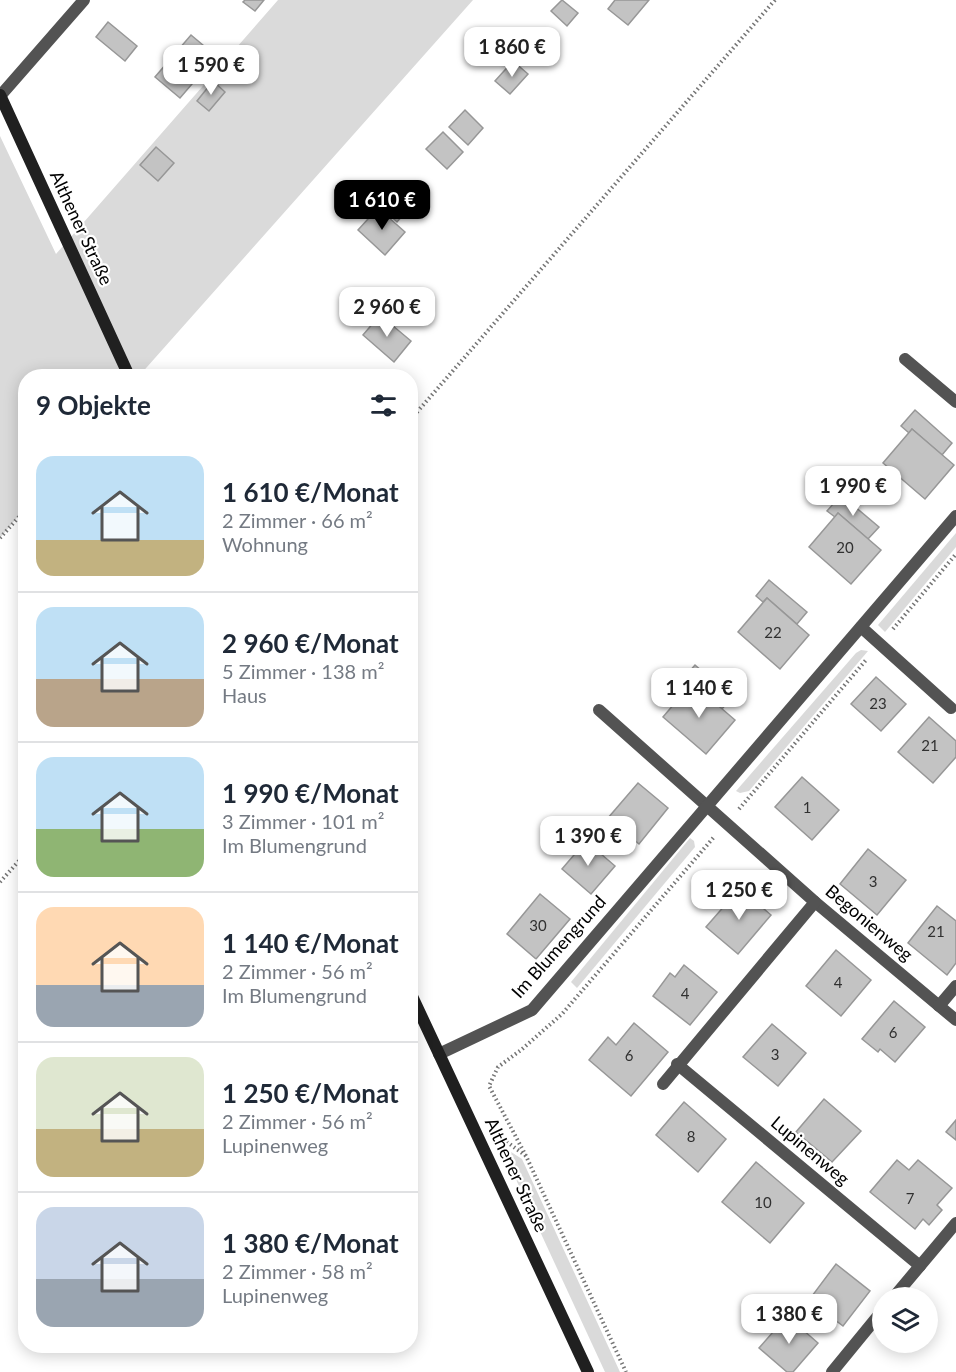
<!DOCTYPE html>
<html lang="de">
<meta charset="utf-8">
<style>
body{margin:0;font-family:Lato,sans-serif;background:#f6f6f7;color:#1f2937;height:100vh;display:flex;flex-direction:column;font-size:22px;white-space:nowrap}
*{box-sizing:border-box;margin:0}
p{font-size:20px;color:#747a83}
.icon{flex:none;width:33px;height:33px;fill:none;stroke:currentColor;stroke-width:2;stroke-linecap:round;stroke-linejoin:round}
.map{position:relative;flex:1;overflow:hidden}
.panel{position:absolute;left:18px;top:369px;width:400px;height:984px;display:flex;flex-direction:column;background:#fff;border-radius:24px;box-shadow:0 3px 15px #0003}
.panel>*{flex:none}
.buttons{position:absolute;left:872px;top:1287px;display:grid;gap:12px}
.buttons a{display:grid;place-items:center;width:66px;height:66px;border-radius:50%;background:#fff;box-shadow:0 3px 15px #0003;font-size:30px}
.price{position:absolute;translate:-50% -51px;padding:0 14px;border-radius:12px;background:#fff;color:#222;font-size:20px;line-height:39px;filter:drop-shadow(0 2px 3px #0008)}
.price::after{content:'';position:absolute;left:50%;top:36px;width:18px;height:14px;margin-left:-9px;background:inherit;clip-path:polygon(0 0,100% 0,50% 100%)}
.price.current{background:#000;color:#fff}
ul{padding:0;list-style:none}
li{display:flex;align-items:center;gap:18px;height:150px;padding:0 18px}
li+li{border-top:2px solid #e0e1e3}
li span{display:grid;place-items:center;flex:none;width:168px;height:120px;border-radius:18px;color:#555}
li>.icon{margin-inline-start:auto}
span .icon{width:72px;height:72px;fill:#fffc;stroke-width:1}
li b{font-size:26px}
h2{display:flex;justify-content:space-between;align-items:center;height:72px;padding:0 18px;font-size:26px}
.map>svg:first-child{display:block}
.green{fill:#dadada}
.building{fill:#c3c3c3;stroke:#979797;stroke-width:1.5}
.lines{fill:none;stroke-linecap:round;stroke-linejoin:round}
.path{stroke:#757575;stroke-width:4;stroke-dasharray:1.5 3;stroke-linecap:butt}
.street{stroke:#535353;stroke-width:12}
.secondary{stroke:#202020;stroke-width:12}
.labels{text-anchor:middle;stroke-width:4.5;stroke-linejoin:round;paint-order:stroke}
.number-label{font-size:15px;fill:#313131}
.street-label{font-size:18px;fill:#000;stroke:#fff}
</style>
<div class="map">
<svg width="956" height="1372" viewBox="0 0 956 1372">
<rect width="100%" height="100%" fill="#fff"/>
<!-- green -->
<g class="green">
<path d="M278 0H473L139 376H26L25 508 0 538V136L56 254Z"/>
<path d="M956 533V547L885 632 878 625Z"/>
<path d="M861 650 868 651 749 791 740 793 736 791 856 653Z"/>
<path d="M690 838 694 841 695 847 577 988 571 982Z"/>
<path d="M500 1145 522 1159 620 1372H605Z"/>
</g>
<!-- building -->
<g class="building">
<path d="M245 0H264L255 11 243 2Z"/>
<path d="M562 0 578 13 567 26 551 11Z"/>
<path d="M615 0H649L628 25 608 9Z"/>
<path d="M108 22 137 46 125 61 96 37Z"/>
<path d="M191 35 216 56 180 98 155 77Z"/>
<path d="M513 61 528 74 510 94 495 81Z"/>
<path d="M213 81 225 92 209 111 197 101Z"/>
<path d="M465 110 483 128 468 145 449 127Z"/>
<path d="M443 132 463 152 447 169 426 149Z"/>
<path d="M156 147 174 163 158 181 140 165Z"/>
<path d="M389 187 410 207 397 222 376 202Z"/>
<path d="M378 208 405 232 385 255 358 230Z"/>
<path d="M380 315 411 341 394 362 363 335Z"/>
<path d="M915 410 952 443 942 455 912 429 909 433 901 426Z"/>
<path d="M912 429 954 465 925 499 883 463Z"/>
<path d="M841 495 879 527 868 539 838 513 835 517 827 511Z"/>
<path d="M838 513 881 550 851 584 809 547Z"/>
<path d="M769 580 807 612 797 624 767 598 763 602 756 596Z"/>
<path d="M767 598 809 635 780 669 738 632Z"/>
<path d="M695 665 732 697 722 709 692 683 688 688 681 681Z"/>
<path d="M876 677 906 704 881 731 851 704Z"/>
<path d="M692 683 735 720 706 754 663 717Z"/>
<path d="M929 717 956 741V757L933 783 898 752Z"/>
<path d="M802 777 839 810 812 840 775 807Z"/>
<path d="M638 783 668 808 639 844 608 818Z"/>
<path d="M586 841 615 866 591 894 562 869Z"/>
<path d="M868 849 906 880 877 915 840 884Z"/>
<path d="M740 888 771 915 738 954 706 927Z"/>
<path d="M540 894 570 919 536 959 507 934Z"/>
<path d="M937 906 956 921V963L947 975 908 943Z"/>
<path d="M836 950 871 980 841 1016 806 986Z"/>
<path d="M684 965 717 992 690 1025 653 996 670 973 675 977Z"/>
<path d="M894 1001 925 1027 895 1062 880 1049 878 1052 862 1039Z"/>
<path d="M634 1023 668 1052 631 1096 589 1060 608 1037 616 1045Z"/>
<path d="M772 1024 806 1053 778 1086 743 1057Z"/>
<path d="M824 1099 861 1131 832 1162 796 1132Z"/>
<path d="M684 1102 726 1139 698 1172 656 1135Z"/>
<path d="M956 1120V1140L946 1132Z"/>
<path d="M897 1160 909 1170 918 1160 952 1188 937 1205 942 1210 929 1225 923 1219 915 1229 870 1192Z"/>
<path d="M756 1162 804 1203 770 1243 722 1202Z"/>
<path d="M836 1264 870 1291 843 1326 809 1300Z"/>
<path d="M787 1316 818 1343 793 1372H787L759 1348Z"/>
</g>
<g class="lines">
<!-- path -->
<g class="path">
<path d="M411 419 775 0"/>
<path d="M0 538 26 509"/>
<path d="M893 629 956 554"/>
<path d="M739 809 866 660"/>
<path d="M0 882 26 853"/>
<path d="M503 1139 526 1156 626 1372"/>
<path d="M526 1156 489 1086 498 1067 521 1050 562 1014 714 837"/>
</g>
<!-- street -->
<g class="street">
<path d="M0 96 84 0"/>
<path d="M905 359 956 402"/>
<path d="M861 627 951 708"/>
<path d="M599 710 815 902 956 1020"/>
<path d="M939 1006 956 986"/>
<path d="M439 1054 532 1010 956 516"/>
<path d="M677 1064 920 1266"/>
<path d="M663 1084 815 902"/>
<path d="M893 1298 956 1223"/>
<path d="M832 1372 882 1311"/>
</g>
<!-- secondary -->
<g class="secondary">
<path d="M0 95 129 376"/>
<path d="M411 994 588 1372"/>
</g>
</g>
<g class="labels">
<!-- number labels -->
<g class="number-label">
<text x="845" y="553">20</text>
<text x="773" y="638">22</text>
<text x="878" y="709">23</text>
<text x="930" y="751">21</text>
<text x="807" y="813">1</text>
<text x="873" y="887">3</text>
<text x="538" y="931">30</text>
<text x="936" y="937">21</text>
<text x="838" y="988">4</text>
<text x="685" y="999">4</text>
<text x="893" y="1038">6</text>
<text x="775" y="1060">3</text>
<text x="629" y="1061">6</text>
<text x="691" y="1142">8</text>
<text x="910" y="1204">7</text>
<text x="763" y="1208">10</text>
</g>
<!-- street labels -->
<g class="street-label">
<text transform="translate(81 228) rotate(65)" y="6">Althener Straße</text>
<text transform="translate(869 923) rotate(40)" y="6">Begonienweg</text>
<text transform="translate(559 947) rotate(-48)" y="6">Im Blumengrund</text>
<text transform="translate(810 1151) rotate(40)" y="6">Lupinenweg</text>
<text transform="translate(516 1175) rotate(65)" y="6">Althener Straße</text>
</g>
</g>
</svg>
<div class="buttons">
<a><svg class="icon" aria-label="layers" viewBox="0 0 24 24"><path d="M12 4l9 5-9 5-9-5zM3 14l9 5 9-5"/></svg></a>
</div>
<b class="price" style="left:512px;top:78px">1 860 €</b>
<b class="price" style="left:211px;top:96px">1 590 €</b>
<b class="price current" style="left:382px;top:231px">1 610 €</b>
<b class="price" style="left:387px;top:338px">2 960 €</b>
<b class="price" style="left:853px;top:517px">1 990 €</b>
<b class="price" style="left:699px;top:719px">1 140 €</b>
<b class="price" style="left:588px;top:867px">1 390 €</b>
<b class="price" style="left:739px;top:921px">1 250 €</b>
<b class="price" style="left:789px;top:1345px">1 380 €</b>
<section class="panel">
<h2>9 Objekte<svg class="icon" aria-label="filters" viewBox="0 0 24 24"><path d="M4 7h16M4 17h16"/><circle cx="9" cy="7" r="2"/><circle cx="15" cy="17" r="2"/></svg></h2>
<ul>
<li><span style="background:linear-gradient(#bfe0f5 70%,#c2b280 0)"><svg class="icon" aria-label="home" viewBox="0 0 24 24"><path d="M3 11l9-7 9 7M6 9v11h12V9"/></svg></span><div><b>1 610 €/Monat</b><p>2 Zimmer · 66 m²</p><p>Wohnung</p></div></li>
<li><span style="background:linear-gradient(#bfe0f5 60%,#b9a48a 0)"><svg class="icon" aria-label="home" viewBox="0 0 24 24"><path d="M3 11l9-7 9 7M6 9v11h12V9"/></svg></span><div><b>2 960 €/Monat</b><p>5 Zimmer · 138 m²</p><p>Haus</p></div></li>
<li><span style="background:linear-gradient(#bfe0f5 60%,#8fb573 0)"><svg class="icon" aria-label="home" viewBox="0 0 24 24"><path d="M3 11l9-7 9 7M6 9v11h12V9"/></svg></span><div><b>1 990 €/Monat</b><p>3 Zimmer · 101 m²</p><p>Im Blumengrund</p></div></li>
<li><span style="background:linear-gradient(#ffd9b3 65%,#9aa5b1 0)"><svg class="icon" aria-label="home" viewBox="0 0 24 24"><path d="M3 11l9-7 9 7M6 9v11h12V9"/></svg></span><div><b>1 140 €/Monat</b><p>2 Zimmer · 56 m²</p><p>Im Blumengrund</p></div></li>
<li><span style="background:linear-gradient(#dfe7d0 60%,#c2b280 0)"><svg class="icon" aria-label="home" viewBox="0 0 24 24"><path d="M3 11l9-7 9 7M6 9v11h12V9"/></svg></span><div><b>1 250 €/Monat</b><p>2 Zimmer · 56 m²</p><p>Lupinenweg</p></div></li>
<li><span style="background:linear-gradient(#c9d6e8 60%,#9aa5b1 0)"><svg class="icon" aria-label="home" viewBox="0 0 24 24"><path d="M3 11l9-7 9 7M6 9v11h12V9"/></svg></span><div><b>1 380 €/Monat</b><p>2 Zimmer · 58 m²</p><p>Lupinenweg</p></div></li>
</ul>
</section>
</div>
